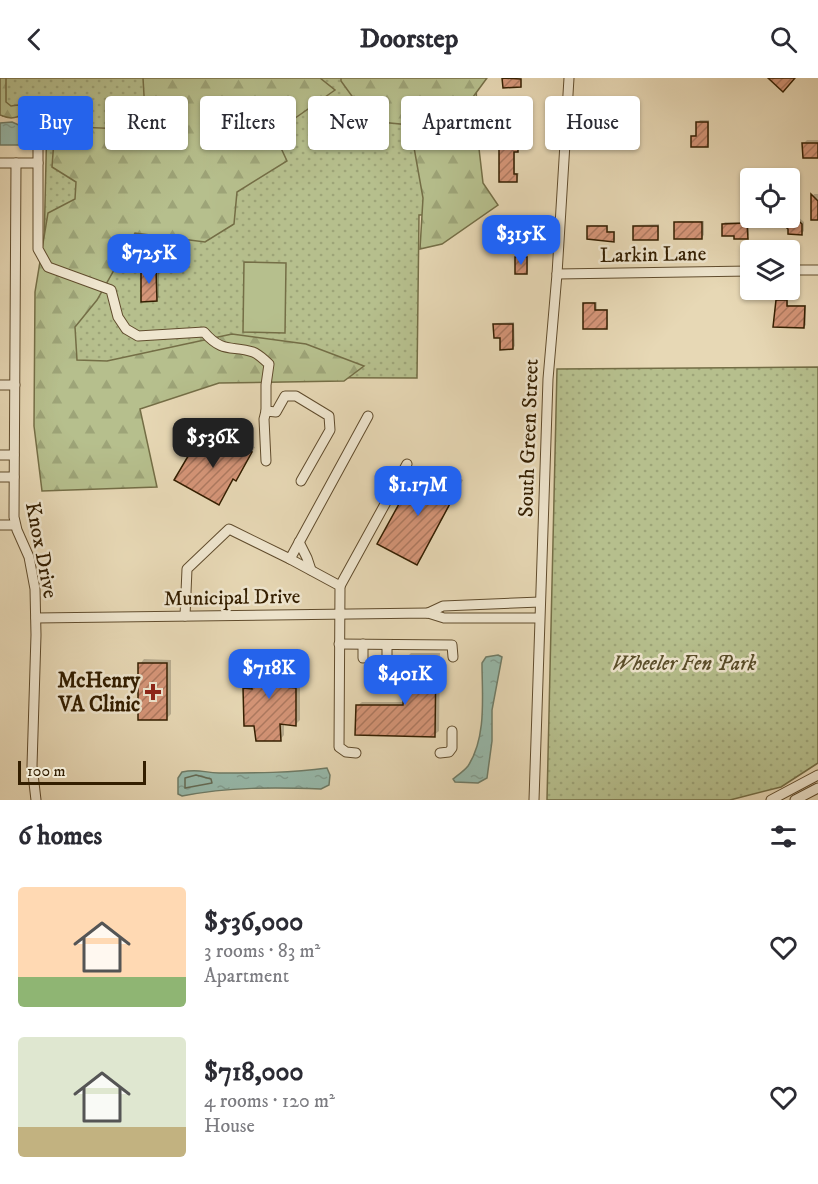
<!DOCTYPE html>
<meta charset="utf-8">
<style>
body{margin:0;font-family:"IM FELL DW Pica",serif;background:#f7f7f7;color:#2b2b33;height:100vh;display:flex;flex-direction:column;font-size:22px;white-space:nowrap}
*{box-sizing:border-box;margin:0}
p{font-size:20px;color:#7c7c81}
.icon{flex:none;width:33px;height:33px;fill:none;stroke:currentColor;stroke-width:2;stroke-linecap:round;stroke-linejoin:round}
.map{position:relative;height:722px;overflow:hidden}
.drawer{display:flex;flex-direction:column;background:#fff;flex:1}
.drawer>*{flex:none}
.top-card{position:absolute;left:18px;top:18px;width:783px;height:54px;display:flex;gap:12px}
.tools{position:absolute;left:740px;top:90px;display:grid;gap:12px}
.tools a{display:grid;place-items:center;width:60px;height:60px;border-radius:6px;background:#fff;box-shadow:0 2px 4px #0004;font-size:30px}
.scale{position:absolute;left:18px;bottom:15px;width:128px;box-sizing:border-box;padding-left:6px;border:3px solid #331e00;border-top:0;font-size:16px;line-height:21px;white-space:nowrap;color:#331e00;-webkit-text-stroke:4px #efe6cf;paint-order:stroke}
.price{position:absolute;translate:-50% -51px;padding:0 14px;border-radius:12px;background:#2563eb;color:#fff;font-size:20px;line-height:39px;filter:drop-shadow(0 2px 3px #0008)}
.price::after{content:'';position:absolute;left:50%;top:36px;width:18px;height:14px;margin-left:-9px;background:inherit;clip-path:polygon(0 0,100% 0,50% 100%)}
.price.current{background:#222;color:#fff}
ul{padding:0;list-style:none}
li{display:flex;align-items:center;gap:18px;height:150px;padding:0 18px}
li span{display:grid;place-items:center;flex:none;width:168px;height:120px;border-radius:6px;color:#555}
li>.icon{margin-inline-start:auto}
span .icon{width:72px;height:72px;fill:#fffc;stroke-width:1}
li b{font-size:26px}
h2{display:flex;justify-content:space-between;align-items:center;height:72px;padding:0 18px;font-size:26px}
.chip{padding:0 21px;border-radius:6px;background:#fff;box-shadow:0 2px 4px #0004;font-size:21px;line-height:54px}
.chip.current{background:#2563eb;color:#fff}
header{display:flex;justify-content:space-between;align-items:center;height:78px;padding:0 18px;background:#fff;font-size:27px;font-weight:700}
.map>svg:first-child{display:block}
.grass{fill:url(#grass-dots);stroke:#746e46;stroke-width:1.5}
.forest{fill:url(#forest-firs);stroke:#746e46;stroke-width:1.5}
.pitch{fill:#b6bf8d;stroke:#746e46;stroke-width:1.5}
.water{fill:url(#water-ripples);stroke:#6f7c67;stroke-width:1.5}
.shadow{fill:#0003}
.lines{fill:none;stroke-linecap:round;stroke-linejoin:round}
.shore{stroke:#656c56;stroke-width:1.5}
.building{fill:url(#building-hatch);stroke:#331e00;stroke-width:1.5}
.minor-casing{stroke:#604c2d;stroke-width:11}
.minor{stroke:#efe6cf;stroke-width:9}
.poi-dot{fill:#8f2418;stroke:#efe6cf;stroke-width:2}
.labels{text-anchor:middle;stroke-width:5;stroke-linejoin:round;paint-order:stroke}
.street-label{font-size:21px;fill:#331e00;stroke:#efe6cf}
.park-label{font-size:21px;font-style:italic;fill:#5a4e2a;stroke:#efe6cf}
.poi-label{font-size:21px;font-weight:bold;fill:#331e00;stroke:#efe6cf;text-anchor:end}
</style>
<header><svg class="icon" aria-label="back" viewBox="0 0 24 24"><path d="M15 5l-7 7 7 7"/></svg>Doorstep<svg class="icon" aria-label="search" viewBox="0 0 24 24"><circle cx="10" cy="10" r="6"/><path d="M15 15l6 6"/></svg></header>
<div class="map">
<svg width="818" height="722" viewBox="0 0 818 722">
<defs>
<pattern id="grass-dots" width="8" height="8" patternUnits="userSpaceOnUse" patternTransform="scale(1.5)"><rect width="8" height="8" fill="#b6bf8d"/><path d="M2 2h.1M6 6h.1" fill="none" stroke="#9da478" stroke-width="1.8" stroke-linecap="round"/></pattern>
<pattern id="forest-firs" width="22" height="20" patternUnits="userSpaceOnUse" patternTransform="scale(1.5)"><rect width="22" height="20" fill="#b6bf8d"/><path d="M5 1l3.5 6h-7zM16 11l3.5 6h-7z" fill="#9da478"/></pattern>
<pattern id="water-ripples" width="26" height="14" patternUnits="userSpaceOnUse" patternTransform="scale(1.5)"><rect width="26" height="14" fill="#97baac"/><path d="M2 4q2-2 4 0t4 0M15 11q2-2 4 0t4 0" fill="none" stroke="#839f92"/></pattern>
<pattern id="building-hatch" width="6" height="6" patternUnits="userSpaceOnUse" patternTransform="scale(1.5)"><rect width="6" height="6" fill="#d59578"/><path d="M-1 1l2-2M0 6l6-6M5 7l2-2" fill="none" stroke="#ad7960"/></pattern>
</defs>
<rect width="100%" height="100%" fill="#e7d8b5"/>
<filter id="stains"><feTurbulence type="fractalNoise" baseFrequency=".00333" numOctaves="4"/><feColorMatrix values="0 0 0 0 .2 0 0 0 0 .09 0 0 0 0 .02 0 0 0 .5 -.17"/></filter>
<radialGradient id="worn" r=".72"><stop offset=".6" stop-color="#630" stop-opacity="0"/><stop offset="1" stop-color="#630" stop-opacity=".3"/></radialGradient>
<!-- grass -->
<g class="grass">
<path d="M2 0H476L479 136 419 137 417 300 41 299 47 40 3 38Z"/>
<path d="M818 289V685L781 709 730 722H547L557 291Z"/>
</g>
<!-- forest -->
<g class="forest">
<path d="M0 0H6V24L11 28 18 27 29 32C18 39 13 43 0 37Z"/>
<path d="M143 0H320L335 12 274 55 287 83 237 114 234 146 205 164 135 155 97 222 75 249 77 282 107 283 232 256 306 266 364 288 344 303 219 305 140 331 157 409 42 413 34 348 35 214 48 135 75 121 76 104 52 89 55 48 146 52Z"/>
<path d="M341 0H487L473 19 483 105 498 127 442 166 420 171 423 120 410 47 370 43 341 3Z"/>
</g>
<!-- pitch -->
<path class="pitch" d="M244 184 286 185 285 255 243 254Z"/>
<!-- water -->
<g class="water">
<path d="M12 44 21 48 19 67H0V45Z"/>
<path d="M498 577 502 579 492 632V663L487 700 478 705 455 704 453 701C458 697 464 693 468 688 487 659 482 617 482 585L486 579Z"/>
<path d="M327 690 330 697 329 707 321 711C274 709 229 709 182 718L178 716V700L182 694C199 690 204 695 219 695 255 695 291 695 327 690Z"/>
</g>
<!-- shadow -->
<g class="shadow">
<path d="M502 21H516V32H521L519 42 500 23Z"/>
<path d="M130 31H143L144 41 142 43 128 33Z"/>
<path d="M700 42H709V65L708 67 692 58 698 56V44Z"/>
<path d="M503 52H515V64H519V70L515 72V95H519L517 103H501V54Z"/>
<path d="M807 62H818V78L804 65Z"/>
<path d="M789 107H791V133L804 144V153L802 155 783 145V140H789Z"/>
<path d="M814 116H818V141L813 140V118Z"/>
<path d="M678 143H704V157L702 159 676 145Z"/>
<path d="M725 144H749V157L747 159 723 146Z"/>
<path d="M659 146V159L658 161 634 148 636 147Z"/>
<path d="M591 147H608V153H615V161L613 163 589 148Z"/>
<path d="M518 178H528V193L526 195 517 180Z"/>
<path d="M146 188H159V219L156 222 142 192Z"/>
<path d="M779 220H788V227H806V247L804 249 777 222Z"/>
<path d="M586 224H597V231H608V248L606 250 584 226Z"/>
<path d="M514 244 515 268 513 270 501 258 495 246 497 245Z"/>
<path d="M214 357 255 369 240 397 235 400 219 426 176 402 195 368 200 364 205 367Z"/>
<path d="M421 392 437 400 444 392 463 402 421 481 416 485 417 396Z"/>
<path d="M287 574 288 605 300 606V642L296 646 284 645V657L280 662 256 647 245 611 249 606 253 607V579L258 575Z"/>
<path d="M411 575H440L439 653 434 657 357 628 362 624H405L407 579Z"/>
<path d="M144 581 171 582V636L166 641 140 586Z"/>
</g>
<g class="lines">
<!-- shore -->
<path class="shore" d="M196 697 211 701 212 705 185 710V700Z"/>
</g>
<!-- building -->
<g class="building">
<path d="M502 0 521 1V9L503 10Z"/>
<path d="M768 0H795L783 14Z"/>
<path d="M499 23H515V34H520V43H508V39H499Z"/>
<path d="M142 32 143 44 128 45 127 33Z"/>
<path d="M696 44H708V69H691V58H696Z"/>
<path d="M499 53H514V65H518V74H514V96H517V104H499Z"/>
<path d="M802 65H818V80H803Z"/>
<path d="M811 116 818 123V142H811Z"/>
<path d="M789 134 802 146V157L788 156V151L781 145V140H789Z"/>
<rect x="674" y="144" width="28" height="17"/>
<path d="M747 145 748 161H734V158H722V146Z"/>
<path d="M587 148H607V154H614V164L587 161Z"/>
<rect x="633" y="148" width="25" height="14"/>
<rect x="515" y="179" width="12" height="17"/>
<path d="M141 191H156L157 223 141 224Z"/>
<path d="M776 222H787V228H805L804 250 773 249Z"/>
<path d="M583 225H595V232H607V251H583Z"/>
<path d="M493 246H513V271L500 272V260H494Z"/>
<path d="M208 361 252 374 236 403 233 401 219 427 174 402 194 368 200 372Z"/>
<path d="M416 395 433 405 438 395 460 407 417 487 377 466Z"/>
<path d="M283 578 285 609 296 610V648L280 646 281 663H256L254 648H244L243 610 252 611V579Z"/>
<path d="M405 579H436L435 659 355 657 356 627H403Z"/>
<rect x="138" y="585" width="29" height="57"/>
</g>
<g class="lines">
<defs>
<g id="minor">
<path d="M38 24V171L48 189 111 212 118 239 126 251 138 258 204 254C223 276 232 267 253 274 259 276 264 282 269 286L266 307V333"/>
<path d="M0 85H38"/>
<path d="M16 85 14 439 17 452 29 479 35 511 36 557 32 688 36 722"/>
<path d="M789 192H818"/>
<path d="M557 196 750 193"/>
<path d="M0 307H15"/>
<path d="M0 377H14"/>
<path d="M266 383 264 341 266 333 276 334 285 318H296L329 338 330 352 301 403"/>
<path d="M0 399H14"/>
<path d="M0 447H15"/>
<path d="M299 464 307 480 311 492"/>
<path d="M340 508 407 386"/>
<path d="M428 535 443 528 540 524"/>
<path d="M185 538 187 491 229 451 290 481"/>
<path d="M36 540 428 535 444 540H539"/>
<path d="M339 566 452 567 453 579"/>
<path d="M363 566V580"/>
<path d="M387 567V580"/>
<path d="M356 675 346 674 339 669 340 508 290 481 368 338"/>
<path d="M440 675 449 674 452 670V653"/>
<path d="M534 722 548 301 557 196 569 0"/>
<path d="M771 722 818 697"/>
<path d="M795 722 818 710"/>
</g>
</defs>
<!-- minor casing -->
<use href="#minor" class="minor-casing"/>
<!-- minor -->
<use href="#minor" class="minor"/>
</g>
<!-- markers -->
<path class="poi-dot" d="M150 605h6v6h6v6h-6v6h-6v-6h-6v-6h6z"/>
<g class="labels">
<!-- street labels -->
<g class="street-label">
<text transform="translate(653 176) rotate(-1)" y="7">Larkin Lane</text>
<text transform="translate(528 360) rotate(-88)" y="7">South Green Street</text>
<text transform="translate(42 472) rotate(79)" y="7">Knox Drive</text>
<text transform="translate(232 519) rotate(-1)" y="7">Municipal Drive</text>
</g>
<!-- park labels -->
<g class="park-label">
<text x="684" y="592">Wheeler Fen Park</text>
</g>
<!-- poi labels -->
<g class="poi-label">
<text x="140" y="609">McHenry<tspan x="140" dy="24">VA Clinic</tspan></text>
</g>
</g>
<rect width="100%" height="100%" filter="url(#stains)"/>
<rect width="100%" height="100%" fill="url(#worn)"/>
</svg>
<div class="tools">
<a><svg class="icon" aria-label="locate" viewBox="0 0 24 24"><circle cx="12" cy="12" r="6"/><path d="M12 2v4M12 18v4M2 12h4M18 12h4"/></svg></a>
<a><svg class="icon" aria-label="layers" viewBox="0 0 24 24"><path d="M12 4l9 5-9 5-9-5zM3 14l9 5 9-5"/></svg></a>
</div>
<div class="scale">100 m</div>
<b class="price" style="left:521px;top:188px">$315K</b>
<b class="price" style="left:149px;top:207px">$725K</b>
<b class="price current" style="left:213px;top:391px">$536K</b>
<b class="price" style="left:418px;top:439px">$1.17M</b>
<b class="price" style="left:269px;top:622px">$718K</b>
<b class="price" style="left:405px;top:628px">$401K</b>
<div class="top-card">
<a class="chip current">Buy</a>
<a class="chip">Rent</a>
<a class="chip">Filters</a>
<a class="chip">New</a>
<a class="chip">Apartment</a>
<a class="chip">House</a>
</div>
</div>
<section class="drawer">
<h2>6 homes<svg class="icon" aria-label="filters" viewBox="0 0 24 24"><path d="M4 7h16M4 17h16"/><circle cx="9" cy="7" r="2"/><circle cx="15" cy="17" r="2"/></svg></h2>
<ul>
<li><span style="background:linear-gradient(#ffd9b3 75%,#8fb573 0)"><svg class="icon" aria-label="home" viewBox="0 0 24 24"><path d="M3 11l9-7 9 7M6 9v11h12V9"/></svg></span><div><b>$536,000</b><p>3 rooms · 83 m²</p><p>Apartment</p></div><svg class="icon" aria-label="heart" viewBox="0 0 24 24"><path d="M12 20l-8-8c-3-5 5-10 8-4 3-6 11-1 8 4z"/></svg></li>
<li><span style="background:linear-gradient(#dfe7d0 75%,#c2b280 0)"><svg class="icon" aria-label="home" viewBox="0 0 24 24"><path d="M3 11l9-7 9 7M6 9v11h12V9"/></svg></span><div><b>$718,000</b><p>4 rooms · 120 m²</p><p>House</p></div><svg class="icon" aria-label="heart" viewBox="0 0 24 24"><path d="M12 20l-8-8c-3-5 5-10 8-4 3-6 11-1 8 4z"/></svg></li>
</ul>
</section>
